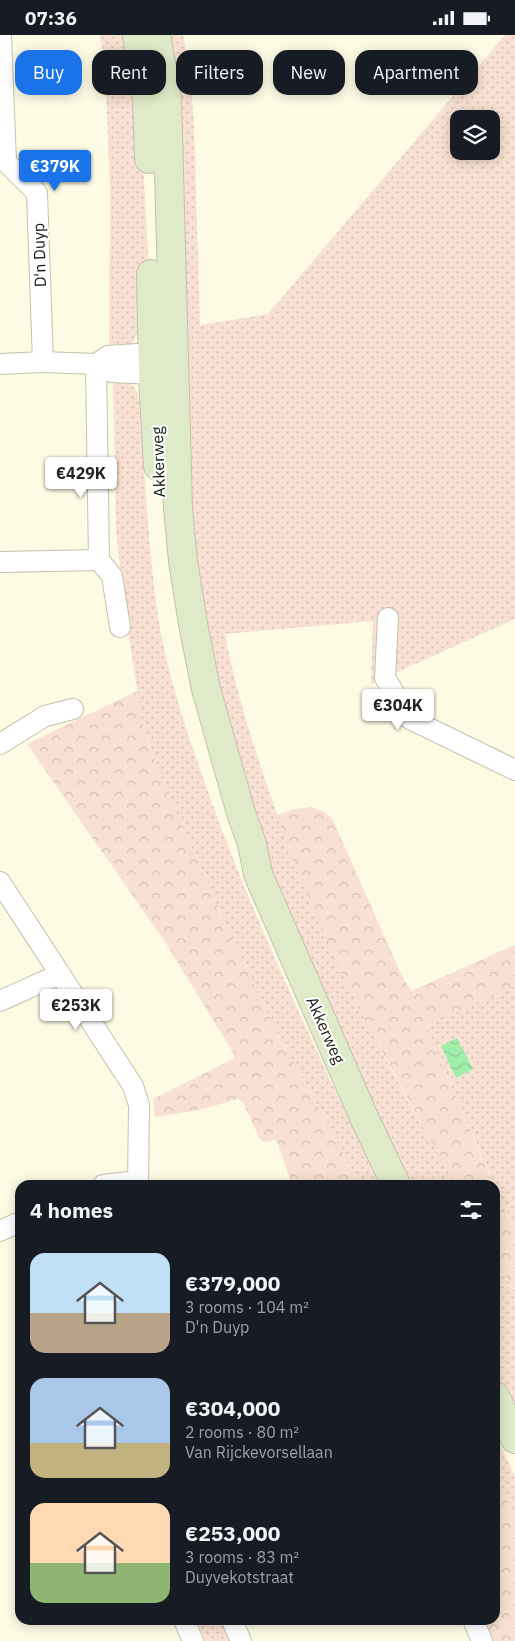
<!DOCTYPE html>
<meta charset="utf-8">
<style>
body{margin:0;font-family:"IBM Plex Sans",sans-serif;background:#20242c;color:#f1f3f6;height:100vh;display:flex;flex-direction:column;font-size:19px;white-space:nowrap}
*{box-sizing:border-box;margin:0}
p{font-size:16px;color:#9ea1a6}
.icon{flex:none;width:28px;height:28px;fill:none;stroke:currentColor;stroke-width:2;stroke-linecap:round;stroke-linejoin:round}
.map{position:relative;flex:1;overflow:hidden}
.panel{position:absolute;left:15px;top:1145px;width:485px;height:445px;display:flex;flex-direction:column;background:#171b24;border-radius:15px;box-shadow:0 2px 12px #0003}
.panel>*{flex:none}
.banner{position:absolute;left:15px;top:15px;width:485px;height:45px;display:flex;gap:10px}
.buttons{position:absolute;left:450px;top:75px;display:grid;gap:10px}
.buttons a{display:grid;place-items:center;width:50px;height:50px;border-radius:10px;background:#171b24;box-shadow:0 2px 12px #0003;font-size:25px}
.price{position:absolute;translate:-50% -42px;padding:0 11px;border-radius:5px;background:#fff;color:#222;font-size:16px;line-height:32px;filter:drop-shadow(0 1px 2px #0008)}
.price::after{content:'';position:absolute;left:50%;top:30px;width:15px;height:11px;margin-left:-8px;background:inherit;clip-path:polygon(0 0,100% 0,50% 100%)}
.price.active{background:#1a73e8;color:#fff}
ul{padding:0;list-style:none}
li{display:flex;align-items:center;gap:15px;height:125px;padding:0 15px}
li span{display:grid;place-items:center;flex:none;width:140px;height:100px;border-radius:15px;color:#555}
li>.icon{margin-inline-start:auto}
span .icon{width:60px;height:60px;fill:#fffc;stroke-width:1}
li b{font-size:21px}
h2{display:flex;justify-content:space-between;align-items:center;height:60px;padding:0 15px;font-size:21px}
.pill{padding:0 18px;border-radius:15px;background:#171b24;box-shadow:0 2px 12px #0003;font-size:18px;line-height:45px}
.pill.active{background:#1a73e8;color:#fff}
.status{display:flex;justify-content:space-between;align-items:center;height:35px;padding:0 25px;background:#171b24;direction:ltr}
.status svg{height:14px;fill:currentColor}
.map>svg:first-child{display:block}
.grass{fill:url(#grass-dots);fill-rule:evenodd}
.forest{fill:url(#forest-crowns)}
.water{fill:url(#water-waves)}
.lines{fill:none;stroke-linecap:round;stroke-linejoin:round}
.minor-casing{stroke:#c4c2ac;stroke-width:22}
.secondary-casing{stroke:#c4c2ac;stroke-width:30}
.minor{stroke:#fff;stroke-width:20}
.secondary{stroke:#dfeac8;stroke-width:28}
.labels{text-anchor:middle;stroke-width:4;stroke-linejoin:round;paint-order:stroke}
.street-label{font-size:16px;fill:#16150e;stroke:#fff}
</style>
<div class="status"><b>07:36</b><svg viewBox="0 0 49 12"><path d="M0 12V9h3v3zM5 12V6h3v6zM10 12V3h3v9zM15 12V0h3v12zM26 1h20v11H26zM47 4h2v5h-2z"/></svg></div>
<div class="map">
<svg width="515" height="1606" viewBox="0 0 515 1606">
<defs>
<pattern id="grass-dots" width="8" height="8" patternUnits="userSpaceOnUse" patternTransform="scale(1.25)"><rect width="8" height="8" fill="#f8e1d2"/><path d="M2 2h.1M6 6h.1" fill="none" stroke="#d4c0b3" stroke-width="1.8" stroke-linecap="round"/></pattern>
<pattern id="forest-crowns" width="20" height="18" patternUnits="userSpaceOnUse" patternTransform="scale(1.25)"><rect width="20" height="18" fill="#f8e1d2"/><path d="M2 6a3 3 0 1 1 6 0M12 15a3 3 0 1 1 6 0" fill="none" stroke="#d4c0b3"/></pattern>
<pattern id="water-waves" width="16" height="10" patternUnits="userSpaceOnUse" patternTransform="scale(1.25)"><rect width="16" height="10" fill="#a0eeac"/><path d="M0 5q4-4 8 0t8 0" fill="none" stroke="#89cb93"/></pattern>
</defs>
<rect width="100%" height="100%" fill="#fdfbe4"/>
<!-- grass -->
<g class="grass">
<path d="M100 0H130L142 110 148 219 140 291 134 306 129 312 109 316 110 156 105 29Z"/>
<path d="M164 0H183L189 32 194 88 200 290 268 279 505 0H515V584L371 649 373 586 225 599C235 653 252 706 270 759 317 896 382 1026 457 1150H406L264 822 189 553ZM459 84H491V116H459Z"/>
<path d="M118 344C135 349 135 352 141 367 145 444 148 522 161 599 171 652 189 703 207 754 255 890 319 1019 379 1150H359L321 1076 274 992 229 897 160 740 139 678 137 653 125 578 116 495 113 347Z"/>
<path d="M515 950V1196L454 1057 447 1043 426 991Z"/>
<path d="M495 1217 515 1262V1380L495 1339Z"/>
<path d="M495 1399 515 1441V1483L495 1438Z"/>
<path d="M196 1585H223L233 1606H205Z"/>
</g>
<!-- forest -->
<g class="forest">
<path d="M137 656 139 678 160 740 229 897 274 992 321 1076 359 1150H292L278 1109 275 1105 264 1107 260 1105 243 1067 238 1064 199 1075 155 1082 153 1064 233 1024 234 1019 167 910 27 709Z"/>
<path d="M311 772 323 776 332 783 402 941 411 956 515 910V950L426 991 447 1043 454 1057 494 1150H457L435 1114 356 968 317 884 291 821 277 780 294 774Z"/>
<path d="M495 1152 515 1196V1262L495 1217Z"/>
<path d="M495 1438 515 1483V1606H492L482 1585H495Z"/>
</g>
<!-- water -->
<path class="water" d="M457 1003 473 1034 456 1043 441 1011Z"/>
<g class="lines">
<defs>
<g id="minor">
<path d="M1 0 6 127 37 158 43 327"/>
<path d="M0 329 43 327 96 329 111 337 153 339"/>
<path d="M96 329 99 525 112 541 120 592"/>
<path d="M96 329 108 321 153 318"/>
<path d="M0 527 99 525"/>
<path d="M388 583 385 643 410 684 515 735"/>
<path d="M0 709 45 681 73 674"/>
<path d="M0 847 133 1051 139 1070 138 1150"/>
<path d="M0 966 60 939"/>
<path d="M103 1150 138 1146"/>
<path d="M0 1196 20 1187"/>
<path d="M184 1585 193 1606"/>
<path d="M232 1585 241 1606"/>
<path d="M473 1585 482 1606"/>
</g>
<g id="secondary">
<path d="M137 0 147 65 149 124"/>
<path d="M156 0 167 62 178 473 183 526 193 589 206 654 241 778 252 809 258 839 363 1080 396 1150"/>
<path d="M151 239 153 339 158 431"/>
<path d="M495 1361 515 1404"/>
</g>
</defs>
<!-- minor casing -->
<use href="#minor" class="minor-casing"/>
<!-- secondary casing -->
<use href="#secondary" class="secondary-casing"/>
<!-- minor -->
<use href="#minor" class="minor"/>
<!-- secondary -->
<use href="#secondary" class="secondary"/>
</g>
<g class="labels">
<!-- street labels -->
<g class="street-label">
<text transform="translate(39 220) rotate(-92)" y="6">D'n Duyp</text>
<text transform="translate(158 427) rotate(-92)" y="6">Akkerweg</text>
<text transform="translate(326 995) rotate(66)" y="6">Akkerweg</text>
</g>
</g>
</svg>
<div class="buttons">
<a><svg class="icon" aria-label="layers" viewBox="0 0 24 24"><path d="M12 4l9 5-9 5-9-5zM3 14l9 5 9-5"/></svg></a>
</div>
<b class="price active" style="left:55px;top:157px">€379K</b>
<b class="price" style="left:81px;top:464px">€429K</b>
<b class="price" style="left:398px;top:696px">€304K</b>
<b class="price" style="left:76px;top:996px">€253K</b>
<div class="banner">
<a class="pill active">Buy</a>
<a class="pill">Rent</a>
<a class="pill">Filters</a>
<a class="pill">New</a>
<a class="pill">Apartment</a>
</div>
<section class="panel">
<h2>4 homes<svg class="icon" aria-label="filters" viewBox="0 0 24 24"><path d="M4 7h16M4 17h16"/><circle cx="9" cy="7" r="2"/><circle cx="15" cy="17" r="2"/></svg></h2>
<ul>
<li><span style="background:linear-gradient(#bfe0f5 60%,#b9a48a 0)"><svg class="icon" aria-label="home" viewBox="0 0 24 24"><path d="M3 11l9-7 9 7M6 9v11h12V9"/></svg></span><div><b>€379,000</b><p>3 rooms · 104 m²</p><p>D'n Duyp</p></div></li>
<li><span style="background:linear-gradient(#a9c7e8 65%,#c2b280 0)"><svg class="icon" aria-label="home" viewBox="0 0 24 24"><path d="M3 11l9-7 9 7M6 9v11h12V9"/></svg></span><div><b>€304,000</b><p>2 rooms · 80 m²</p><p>Van Rijckevorsellaan</p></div></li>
<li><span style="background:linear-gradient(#ffd9b3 60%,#8fb573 0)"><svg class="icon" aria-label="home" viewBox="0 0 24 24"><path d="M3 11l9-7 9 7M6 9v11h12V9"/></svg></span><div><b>€253,000</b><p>3 rooms · 83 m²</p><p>Duyvekotstraat</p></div></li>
</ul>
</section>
</div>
